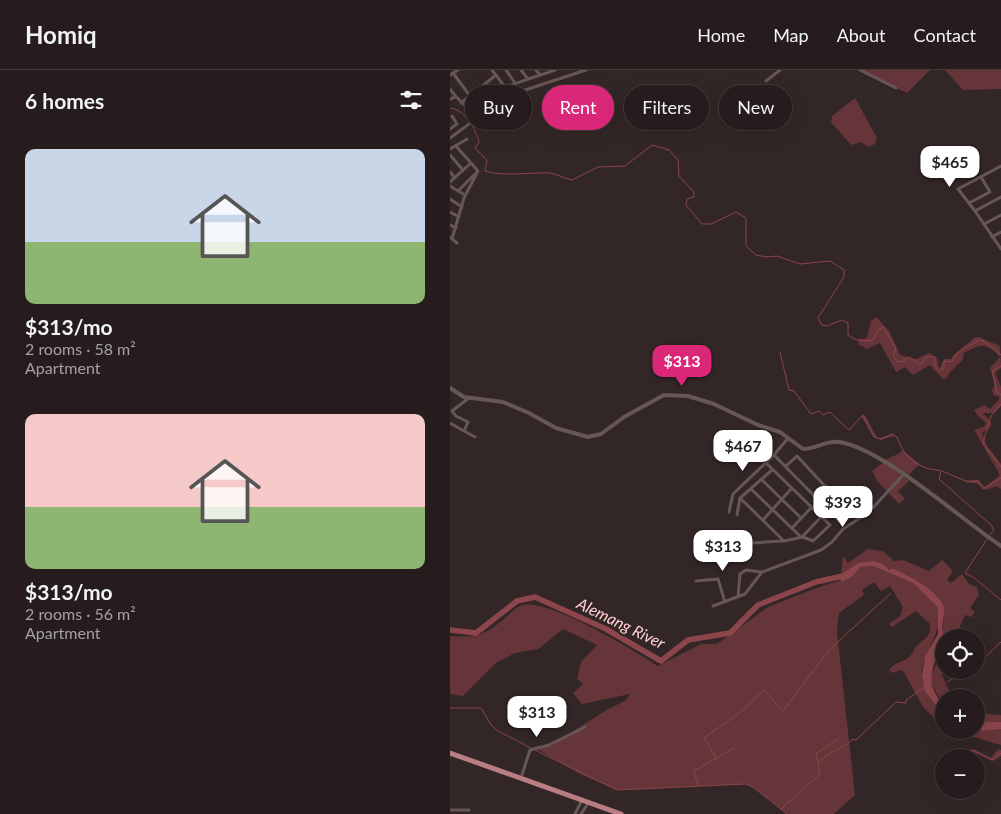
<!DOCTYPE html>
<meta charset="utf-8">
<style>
body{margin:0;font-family:Lato,sans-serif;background:#2e2526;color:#f1f3f6;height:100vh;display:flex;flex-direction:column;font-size:19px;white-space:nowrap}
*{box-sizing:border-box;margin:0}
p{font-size:16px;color:#a4a1a4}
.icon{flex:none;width:28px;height:28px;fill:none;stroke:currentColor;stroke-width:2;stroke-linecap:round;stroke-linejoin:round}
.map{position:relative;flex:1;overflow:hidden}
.panel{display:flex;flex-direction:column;background:#261c1d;width:450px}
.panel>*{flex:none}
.banner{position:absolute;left:15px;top:15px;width:460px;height:45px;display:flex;gap:10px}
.tools{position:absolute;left:485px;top:559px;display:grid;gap:10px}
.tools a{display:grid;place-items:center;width:50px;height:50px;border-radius:50%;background:#261c1d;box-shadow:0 5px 20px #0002,0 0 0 1px #423a3b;font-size:25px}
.price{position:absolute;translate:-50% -42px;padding:0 11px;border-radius:10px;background:#fff;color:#222;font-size:16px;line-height:32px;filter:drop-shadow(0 1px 2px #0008)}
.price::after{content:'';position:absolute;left:50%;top:30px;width:15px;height:11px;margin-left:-8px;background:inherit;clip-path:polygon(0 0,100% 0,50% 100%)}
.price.selected{background:#db2777;color:#fff}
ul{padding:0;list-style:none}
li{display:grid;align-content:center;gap:10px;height:265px;padding:0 25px}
li span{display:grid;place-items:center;height:155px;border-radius:10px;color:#555}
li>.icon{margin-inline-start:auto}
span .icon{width:90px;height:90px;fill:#fffc;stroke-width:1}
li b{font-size:21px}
h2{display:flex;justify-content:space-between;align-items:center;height:60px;padding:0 25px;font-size:21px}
.pill{padding:0 18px;border-radius:22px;background:#261c1d;box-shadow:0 5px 20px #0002,0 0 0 1px #423a3b;font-size:18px;line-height:45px}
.pill.selected{background:#db2777;color:#fff}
header{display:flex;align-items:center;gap:30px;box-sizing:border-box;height:70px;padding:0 25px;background:#261c1d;border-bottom:1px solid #423a3b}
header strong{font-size:24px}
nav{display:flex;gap:28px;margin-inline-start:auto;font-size:18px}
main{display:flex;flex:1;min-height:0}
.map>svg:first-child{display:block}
.green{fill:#653539}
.water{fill:#8d454c}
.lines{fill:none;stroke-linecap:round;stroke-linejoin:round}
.stream{stroke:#8d454c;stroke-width:1}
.river{stroke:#8d454c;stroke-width:5.5}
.minor{stroke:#665757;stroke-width:3}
.tertiary{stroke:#665757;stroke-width:4}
.primary{stroke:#b97e82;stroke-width:5}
.labels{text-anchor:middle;stroke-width:5;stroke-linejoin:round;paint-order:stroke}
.water-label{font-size:16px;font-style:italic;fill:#fed1d3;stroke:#332627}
</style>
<header>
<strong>Homiq</strong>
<nav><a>Home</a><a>Map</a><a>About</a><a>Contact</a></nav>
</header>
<main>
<section class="panel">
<h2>6 homes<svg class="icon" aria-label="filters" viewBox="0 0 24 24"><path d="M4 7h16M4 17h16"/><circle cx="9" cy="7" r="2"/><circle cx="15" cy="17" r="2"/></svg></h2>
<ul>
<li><span style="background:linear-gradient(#c9d6e8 60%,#8fb573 0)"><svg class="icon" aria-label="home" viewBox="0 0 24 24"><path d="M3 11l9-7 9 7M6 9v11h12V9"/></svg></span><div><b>$313/mo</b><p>2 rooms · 58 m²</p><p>Apartment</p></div></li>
<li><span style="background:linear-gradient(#f6c9c9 60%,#8fb573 0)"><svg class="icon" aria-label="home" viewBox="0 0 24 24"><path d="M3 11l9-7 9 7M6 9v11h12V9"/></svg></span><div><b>$313/mo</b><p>2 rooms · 56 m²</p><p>Apartment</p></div></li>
</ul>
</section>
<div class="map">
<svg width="551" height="744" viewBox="0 0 551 744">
<rect width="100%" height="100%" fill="#332627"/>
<!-- green -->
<g class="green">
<path d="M410 0H480L457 23Z"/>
<path d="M495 0H551V19L513 20Z"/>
<path d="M405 28 427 68 425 74 418 77 411 72 401 75 381 52 382 46Z"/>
<path d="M513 89 520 102 512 106 505 93Z"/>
<path d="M426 247 439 261 450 285 466 289 479 283 487 288 489 299 494 289H501C506 281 517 275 525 267H529L550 276 551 298 545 303 551 317V336L544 343H533L541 352V356L532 363 537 376 551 394V419L547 416 536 420 528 414 512 410H529L535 417 550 405 524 360 534 357 536 353 528 346 524 340 535 335 540 339 549 330V326H544L542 320 545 315 540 298 550 287C537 272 530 274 514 283L512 291 500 302 497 308 493 309 480 295 463 305 455 297 446 302 430 273 417 279 408 274 409 269 417 268 421 251Z"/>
<path d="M414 344 427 367 431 368 442 363 445 365 431 370 423 366 411 346Z"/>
<path d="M452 380 470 394 457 406 435 390 450 383Z"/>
<path d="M434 392 459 411 448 421 455 429 449 434 428 412 422 401Z"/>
<path d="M418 479 433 481 444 491 453 490 479 501 492 490 503 501 497 510 501 513 512 504 519 514 527 517 529 525 520 538 525 542 521 547 515 545 505 567 494 568V587L490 591 494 596 492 605 502 627 494 628V635L483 617 481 608 486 594V581L492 569 494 541 488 526 468 511 442 498 439 500C418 486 411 492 391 504L393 486 398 493Z"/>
<path d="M423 496 463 513 488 538C494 566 472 579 472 605 472 625 494 637 494 657L473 637 454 602 450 600 443 603 439 600C445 592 452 593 459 587 463 584 463 580 466 577 473 568 482 567 480 554L466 541 442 557 439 554 450 546 453 537 440 516 431 521 424 512 412 520 414 525 389 543 387 562 405 725 384 744H337L303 717 295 714 167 720 128 703 84 677 99 675 109 670 155 641 176 630 180 624 132 634 123 623 133 614 127 609 131 592 147 575 113 559 88 579 65 583 46 593 13 626 0 624V566C25 568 36 565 55 548 60 544 65 538 70 536 94 525 184 581 208 596L251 574H267L318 537 361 520 403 506 410 497Z"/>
<path d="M526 643 551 645V652L526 651Z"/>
<path d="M529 659 534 661 551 659V675L500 660Z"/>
<path d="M524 679 541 688 548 679 551 680V686L543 691 524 682 520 684 518 682Z"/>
</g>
<!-- water -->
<g class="water">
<path d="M422 491 433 494 439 500 442 498C456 504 492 522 494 538 495 547 490 556 494 565 489 577 478 605 483 618 487 629 494 633 494 646L475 621 472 606 475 586 488 564V538L463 513 423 496 410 497 403 506 391 512V504L409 493Z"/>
<path d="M526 651 551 652V659L534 661 526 659Z"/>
</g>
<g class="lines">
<!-- stream -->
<g class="stream">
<path d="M0 38C16 40 25 58 29 72L25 78 37 90 35 101C56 107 77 102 99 103 107 104 113 108 122 110L148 97 175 96 202 75 219 80 228 90 229 106 244 122V127L237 129 236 135 252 154H261L286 142 296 148V176L306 185 317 187 327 186 350 194 380 191 394 200V207L368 248 372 255 377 256 392 250 398 253V265C406 271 413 272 423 270L427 261 433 257 446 278 443 285 447 291 452 292 459 287 470 295 477 286 485 287V296L489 301 494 298V291L502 292 506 284 529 270 535 272 551 285"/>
<path d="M330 282 339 320 344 321 361 344 369 341 373 345 380 342 399 360 413 345 424 367 431 369 442 365 447 367C451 381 462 393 476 398 481 400 486 399 491 401L489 409 541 455 544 460 540 465"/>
<path d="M551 296 542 301 547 322 551 325"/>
<path d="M551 334 541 346 533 373 551 397"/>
<path d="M492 401 518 412 528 411 533 419 551 408"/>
<path d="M537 469 515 503 523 507 551 530"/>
<path d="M526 596 551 572"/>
<path d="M497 612 517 600"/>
<path d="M0 638H31L41 655 48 661 81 678"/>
<path d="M85 680 167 720 295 714 303 717 337 744"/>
<path d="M266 688 254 668 295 639 314 620 333 641 379 580 441 523"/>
<path d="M516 688 522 680 542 690 551 683"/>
<path d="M368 692 366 684 388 669"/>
<path d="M248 715 244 701 284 678"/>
<path d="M331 739 370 704 368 693C378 682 393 679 403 669L406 670 446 632 456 633V630L475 617"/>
</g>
<!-- river -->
<path class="river" d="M0 560 26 563 67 531 85 527 156 559 211 591 238 570 280 563 308 535 366 512 397 505"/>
<!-- minor -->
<g class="minor">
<path d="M42 0 55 17"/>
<path d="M56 0 65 13"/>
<path d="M71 0 78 9"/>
<path d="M86 0 90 5"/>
<path d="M410 0 446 18"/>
<path d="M3 3 20 26"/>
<path d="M0 5 8 0"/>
<path d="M316 11 330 0"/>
<path d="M0 19C8 31 19 37 27 49"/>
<path d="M0 29 5 27"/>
<path d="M11 33 46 5"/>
<path d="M22 41 52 18 105 0"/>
<path d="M0 59 7 54 2 46"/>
<path d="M0 68 57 26 136 0"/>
<path d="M0 79 17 69"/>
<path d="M0 85 13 100"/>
<path d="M0 102 5 108"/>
<path d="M0 112 21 93"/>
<path d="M0 116 15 125"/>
<path d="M8 121 26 103"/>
<path d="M551 127 525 141 551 179"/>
<path d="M0 129 12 137"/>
<path d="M519 133 540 122 531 107"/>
<path d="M525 141 508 119 551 96"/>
<path d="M0 142 9 147"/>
<path d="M534 154 551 145"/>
<path d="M0 155 6 158"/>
<path d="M0 167 7 173"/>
<path d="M542 167 551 162"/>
<path d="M2 169 14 128 28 101 6 76"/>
<path d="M19 328 2 341 6 346 18 352 14 361 25 367"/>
<path d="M0 353 14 361"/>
<path d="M324 385 388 450 398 441 347 386 336 396"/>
<path d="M311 409 351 448"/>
<path d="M301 419 350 466"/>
<path d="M365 427 376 416"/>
<path d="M290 428 334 471 353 467 363 471 380 455 316 393"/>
<path d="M279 442 283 424 324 385 338 368"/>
<path d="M287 445 290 428 322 400"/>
<path d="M313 450 341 419"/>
<path d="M342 458 361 438"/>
<path d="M353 466 371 447"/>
<path d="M302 473 333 471"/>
<path d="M246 511 268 509 275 532"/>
<path d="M288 527 290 504 296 500 311 502"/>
<path d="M263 536 295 524 312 502 371 480 382 472 393 459 418 443 453 405"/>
<path d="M71 708 80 680 99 675 135 657"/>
<path d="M0 740H19"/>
<path d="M125 744 132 730"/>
<path d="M131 744 139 732"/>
</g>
<!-- tertiary -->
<path class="tertiary" d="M0 318 14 327 53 332 79 343 106 358 138 367 151 364 174 347 214 325 238 326 264 334 308 355 330 362 353 379C367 379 375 370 390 372 433 379 512 450 551 476"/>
<!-- primary -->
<path class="primary" d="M0 683 171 744"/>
</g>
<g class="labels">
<!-- water labels -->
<g class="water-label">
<text transform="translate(171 553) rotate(26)" y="6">Alemang River</text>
</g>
</g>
</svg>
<div class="tools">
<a><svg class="icon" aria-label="locate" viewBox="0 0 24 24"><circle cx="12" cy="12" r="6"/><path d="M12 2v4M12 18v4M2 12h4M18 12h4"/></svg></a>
<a>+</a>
<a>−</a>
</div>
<b class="price" style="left:500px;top:118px">$465</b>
<b class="price selected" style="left:232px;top:317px">$313</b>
<b class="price" style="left:293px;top:402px">$467</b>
<b class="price" style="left:393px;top:458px">$393</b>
<b class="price" style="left:273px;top:502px">$313</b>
<b class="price" style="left:87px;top:668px">$313</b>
<div class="banner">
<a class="pill">Buy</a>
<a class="pill selected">Rent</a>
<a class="pill">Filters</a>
<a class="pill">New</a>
</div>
</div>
</main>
